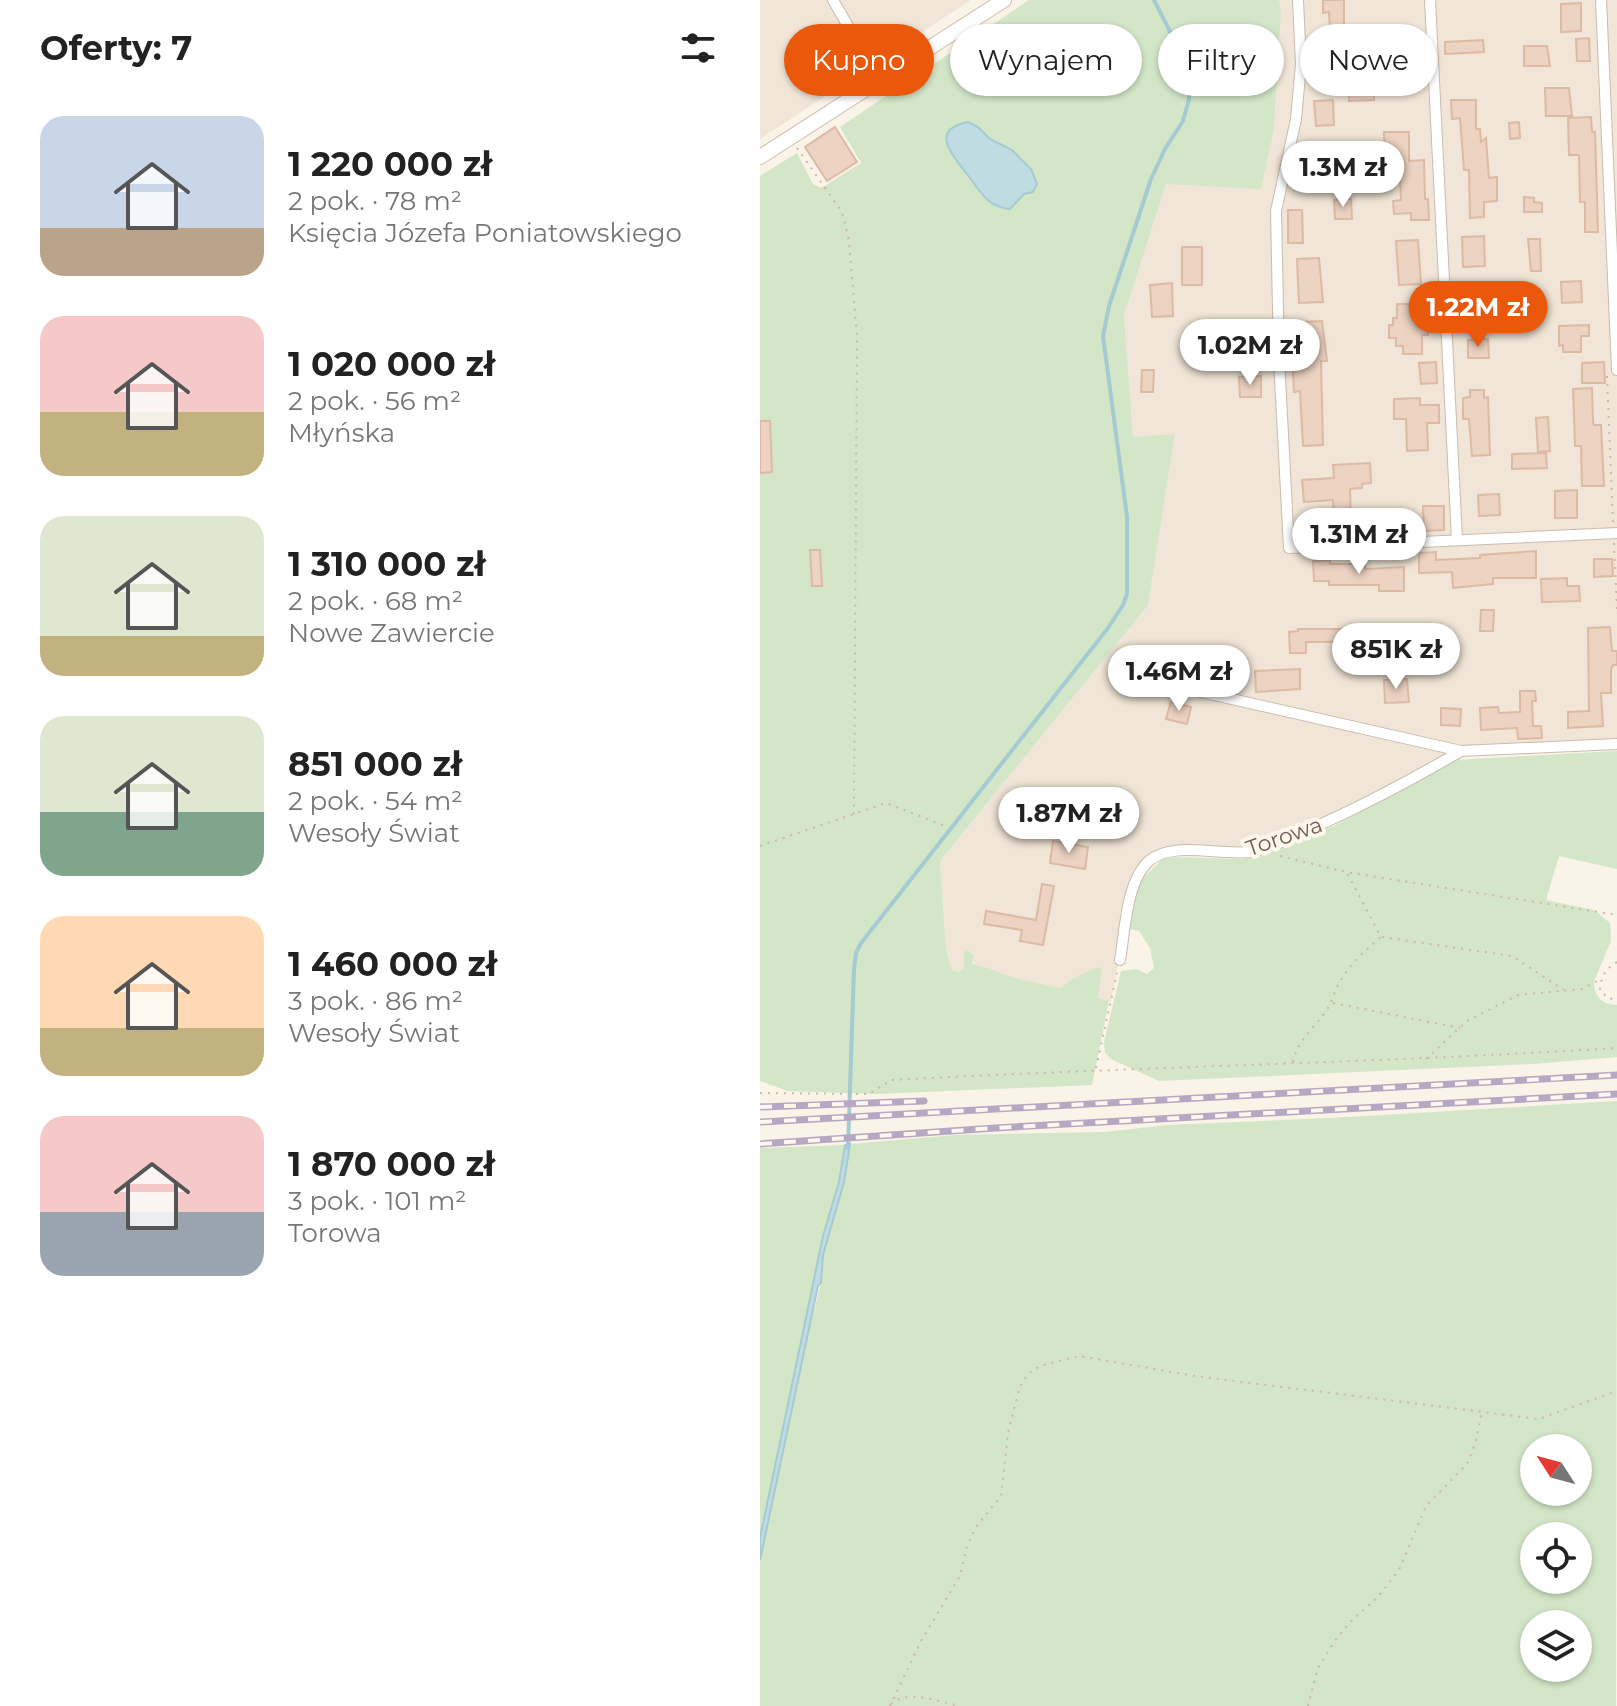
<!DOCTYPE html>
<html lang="pl">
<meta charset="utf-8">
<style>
body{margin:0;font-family:Montserrat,sans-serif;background:#f2f2f2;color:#222;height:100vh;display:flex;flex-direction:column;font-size:30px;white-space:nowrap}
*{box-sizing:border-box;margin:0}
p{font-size:26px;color:#767676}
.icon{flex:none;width:44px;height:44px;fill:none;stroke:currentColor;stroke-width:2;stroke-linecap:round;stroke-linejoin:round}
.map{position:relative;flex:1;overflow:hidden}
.side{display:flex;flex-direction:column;background:#fff;width:760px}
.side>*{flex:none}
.guide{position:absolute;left:24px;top:24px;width:712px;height:72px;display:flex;gap:16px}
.needle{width:52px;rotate:306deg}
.controls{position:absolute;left:760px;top:1434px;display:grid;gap:16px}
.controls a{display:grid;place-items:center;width:72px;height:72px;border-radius:50%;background:#fff;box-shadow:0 2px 6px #0004;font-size:40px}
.price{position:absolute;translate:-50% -68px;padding:0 18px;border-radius:28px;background:#fff;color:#222;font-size:26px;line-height:52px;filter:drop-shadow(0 2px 4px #0008)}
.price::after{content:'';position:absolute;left:50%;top:48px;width:24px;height:18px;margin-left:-12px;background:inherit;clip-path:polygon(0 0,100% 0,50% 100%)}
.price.selected{background:#ea580c;color:#fff}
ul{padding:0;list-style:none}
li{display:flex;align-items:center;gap:24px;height:200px;padding:0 40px}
li span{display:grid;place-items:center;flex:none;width:224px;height:160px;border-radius:24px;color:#555}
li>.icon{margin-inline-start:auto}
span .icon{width:96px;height:96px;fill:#fffc;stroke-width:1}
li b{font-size:34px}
h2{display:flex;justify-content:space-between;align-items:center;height:96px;padding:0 40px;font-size:34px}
.chip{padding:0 28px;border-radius:36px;background:#fff;box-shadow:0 2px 6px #0004;font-size:28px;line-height:72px}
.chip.selected{background:#ea580c;color:#fff}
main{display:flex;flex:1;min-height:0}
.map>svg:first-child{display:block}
.residential{fill:#f0e5d6}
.green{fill:#d3e6c7;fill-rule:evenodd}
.water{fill:#bedce1;stroke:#a5cad2;stroke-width:2}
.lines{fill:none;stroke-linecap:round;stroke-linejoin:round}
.stream{stroke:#a5cad2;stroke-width:4}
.building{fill:#ecd3c2;stroke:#ddbaa4;stroke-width:2}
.street-casing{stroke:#cabbae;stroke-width:12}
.secondary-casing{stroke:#cebdaf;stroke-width:16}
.path{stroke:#d1b6a5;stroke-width:2;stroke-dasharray:2 6;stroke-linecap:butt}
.street{stroke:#fff;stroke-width:10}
.secondary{stroke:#fff;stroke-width:14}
.rail-casing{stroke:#b6a7c2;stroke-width:7}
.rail{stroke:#fdf7ed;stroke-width:4;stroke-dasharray:12;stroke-linecap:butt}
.labels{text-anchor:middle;stroke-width:8;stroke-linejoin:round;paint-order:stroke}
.street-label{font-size:22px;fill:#705b4e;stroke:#fdf7ed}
</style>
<main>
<section class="side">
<h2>Oferty: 7<svg class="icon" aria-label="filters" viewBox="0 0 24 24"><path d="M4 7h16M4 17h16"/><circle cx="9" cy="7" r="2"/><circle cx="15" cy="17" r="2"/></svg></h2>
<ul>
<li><span style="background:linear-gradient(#c9d6e8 70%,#b9a48a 0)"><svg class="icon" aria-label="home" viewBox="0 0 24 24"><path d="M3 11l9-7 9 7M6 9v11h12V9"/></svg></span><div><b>1 220 000 zł</b><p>2 pok. · 78 m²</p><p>Księcia Józefa Poniatowskiego</p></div></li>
<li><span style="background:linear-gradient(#f6c9c9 60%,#c2b280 0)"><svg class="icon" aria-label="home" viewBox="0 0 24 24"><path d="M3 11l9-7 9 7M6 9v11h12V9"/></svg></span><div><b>1 020 000 zł</b><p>2 pok. · 56 m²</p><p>Młyńska</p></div></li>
<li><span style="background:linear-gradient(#dfe7d0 75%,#c2b280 0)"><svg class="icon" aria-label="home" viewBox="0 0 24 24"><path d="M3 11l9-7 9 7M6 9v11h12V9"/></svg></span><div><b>1 310 000 zł</b><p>2 pok. · 68 m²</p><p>Nowe Zawiercie</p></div></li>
<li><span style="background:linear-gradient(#dfe7d0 60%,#7fa58c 0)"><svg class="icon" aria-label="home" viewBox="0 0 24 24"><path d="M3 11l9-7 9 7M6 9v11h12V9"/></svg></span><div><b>851 000 zł</b><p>2 pok. · 54 m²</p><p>Wesoły Świat</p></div></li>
<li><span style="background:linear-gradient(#ffd9b3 70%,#c2b280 0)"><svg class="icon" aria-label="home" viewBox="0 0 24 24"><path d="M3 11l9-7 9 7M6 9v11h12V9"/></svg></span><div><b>1 460 000 zł</b><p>3 pok. · 86 m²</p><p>Wesoły Świat</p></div></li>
<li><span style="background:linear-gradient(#f6c9c9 60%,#9aa5b1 0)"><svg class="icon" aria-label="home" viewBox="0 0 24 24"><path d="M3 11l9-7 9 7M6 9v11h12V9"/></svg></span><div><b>1 870 000 zł</b><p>3 pok. · 101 m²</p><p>Torowa</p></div></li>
</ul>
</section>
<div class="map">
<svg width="857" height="1706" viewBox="0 0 857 1706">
<rect width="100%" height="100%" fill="#faf3e7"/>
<!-- residential -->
<g class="residential">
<path d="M0 0H211L0 139Z"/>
<path d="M519 0H857V744L701 751 498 850 398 854 373 884 351 1002 338 998 342 970 338 967 317 976 300 988 251 979 227 967H219L204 954V968L199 972 192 970 186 950 180 861 388 605 415 434 373 438 364 315 406 183 514 128 521 13Z"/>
</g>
<!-- green -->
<g class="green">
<path d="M269 0H519L521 13 514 128 501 189 406 184 364 315 373 437 415 434 388 605 180 861 186 950 192 970 199 972 204 968V953L207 950 214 955 212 963C219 967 224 966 231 969 253 980 276 982 300 988L317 976 338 967 342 970 338 998 349 1001 332 1085 116 1094 28 1091 0 1081V176L37 153 53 184 61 188 101 163 80 127ZM218 127 230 139 252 150 271 169 264 194 250 208 221 195 208 175Z"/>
<path d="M857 751V869L799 856 786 900 834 910 850 923 851 941 834 981C833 996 843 1005 857 1005V1057L774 1064 399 1081 351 1059 345 1053 344 1042 361 971 376 969 387 974 394 968 390 948 379 931 370 929 375 896 382 878 402 860 413 857 479 859 504 856 578 824 693 760Z"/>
<path d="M857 1101 856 1706H0V1560L44 1351 61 1283 63 1255 84 1182 90 1144 196 1135 345 1132 408 1125 590 1117ZM774 1448H818V1492H774ZM774 1536H818V1580H774ZM774 1624H818V1668H774Z"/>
<path d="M85 1145 79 1182 63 1236 0 1538V1148Z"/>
</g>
<!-- water -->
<g class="water">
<path d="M208 122 218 127 230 139 252 150 271 169 277 184 273 192 264 194 250 209C227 207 220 191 207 174 193 156 168 130 208 122Z"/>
<path d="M90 1144 84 1182 63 1255 61 1283 58 1286 0 1560V1538L63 1236 79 1182 85 1145Z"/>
</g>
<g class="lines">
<!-- stream -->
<path class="stream" d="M88 1148 94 969 96 953 101 943 348 628 363 605 367 594V517L343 336 349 306 391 179 405 149 423 121 429 99V76L422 55 394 0"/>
</g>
<!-- building -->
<g class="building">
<path d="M563 0H584V32L570 33 569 12 563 13Z"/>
<path d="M821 3V31L801 32V4Z"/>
<path d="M61 36 82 68 61 82 40 50Z"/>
<path d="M829 38 830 61H817L816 39Z"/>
<path d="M723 40 724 52 685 54V42Z"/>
<path d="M659 44 660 81 626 82V69L636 68 635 45Z"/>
<path d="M764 46H787L790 66H764Z"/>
<path d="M576 52 577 74 556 75V53Z"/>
<path d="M614 86V100L589 101V87Z"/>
<path d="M785 88H809L812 116H786Z"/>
<path d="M573 100 574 125 556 126 554 101Z"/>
<path d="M691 100H716V129H720L721 142 726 138 729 178 737 177V201L724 202V217L710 218 709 170H704L700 118 692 119Z"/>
<path d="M831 117 832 132H835L838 232H825V202H820L819 155H809L808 118Z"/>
<path d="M759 122 760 138 750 139 749 123Z"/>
<path d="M75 127 97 162 67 181 45 147Z"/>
<path d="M624 132H649V161L664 160 665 199H668L669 220H651V213L634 214 633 201 641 200 639 163 625 164Z"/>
<path d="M562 144 564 168 544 170 542 145Z"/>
<path d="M764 197 774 198V202L782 203V212H764Z"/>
<path d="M591 199 592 219H575L574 200Z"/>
<path d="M528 210H542L543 243H528Z"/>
<path d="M724 236 725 266 703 267 702 237Z"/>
<path d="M768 239H780L781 271H771Z"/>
<path d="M658 240 661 284 639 285 636 241Z"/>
<rect x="422" y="247" width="20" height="38"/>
<path d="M559 258 563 302 539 303 537 259Z"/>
<path d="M821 281 822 302 802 303 801 282Z"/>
<path d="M412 283 413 316 392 317 390 285Z"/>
<path d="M705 289H730V308L705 309Z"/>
<path d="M637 304H658V319H668V335H662V354H643V346H636V338H629V325H633V318H637Z"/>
<path d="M562 321 567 361H561L563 445 543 446 540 391 534 392 532 349H543L541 322Z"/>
<path d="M829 325V336H821V352H803V345L799 346V326Z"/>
<path d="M728 339 729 358H708V340Z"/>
<path d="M676 362 677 383 661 384 659 363Z"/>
<path d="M844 362 845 383H822V363Z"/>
<path d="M382 370H394L393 392H381Z"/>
<path d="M501 376V397H480L479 377Z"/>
<path d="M832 388 833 422 834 425H841L844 486H822L821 446H815L813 389Z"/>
<path d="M710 390H724V398L728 397 730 455 712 456 709 419H703V398L710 397Z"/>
<path d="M660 398V405H679V423H667L668 450 647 451 646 419H634V399Z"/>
<path d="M788 417 790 451 778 452 776 418Z"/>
<path d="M0 421H10L12 472 0 473Z"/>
<path d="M786 453 787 468 752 469V454Z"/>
<path d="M610 463 611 483 602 484V488L590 489 591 521H574L573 500 544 502 542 480 574 478 573 465Z"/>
<path d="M817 490V518H795V491Z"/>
<path d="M739 494 740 515 719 516 718 495Z"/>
<path d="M663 506H684V530L664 531Z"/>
<path d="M50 550H60L62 586H52Z"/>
<path d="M776 551V578H733V584L693 588 692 572 659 573V553L676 552V560L720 558V555Z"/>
<path d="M834 559H852L853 576 834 577Z"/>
<path d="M570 560V564H605V569L644 567V591H619V585H569V581H554L553 561Z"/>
<path d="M807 578V586H819L820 601 782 602 781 579Z"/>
<path d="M721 610H734L733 631H720Z"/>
<path d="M850 627 852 651H857V665H853L851 669V693H841L843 726 808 728V712L829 711 828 628Z"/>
<path d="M538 629H582V642H546V653H530L529 632 538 631Z"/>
<path d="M540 669V689L496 692 495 671Z"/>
<path d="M647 679 649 702 625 703 624 680Z"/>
<path d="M760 691H775L776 701H772L773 726H781L782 738 758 739 757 728 721 730 720 708 738 707 739 713 760 712Z"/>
<path d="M411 702 431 707 427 724 406 719Z"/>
<path d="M681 708 701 709 700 726 681 725Z"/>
<path d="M293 841 328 847 325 869 290 863Z"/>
<path d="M282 884 294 886 283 945 260 941 262 930 224 924 226 911 276 920Z"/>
</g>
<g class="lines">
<defs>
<g id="street">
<path d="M73 0 119 80"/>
<path d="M538 0 541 64 536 119 516 211 519 359 529 548 857 533"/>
<path d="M670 0 697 540"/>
<path d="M841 0 857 370"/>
<path d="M439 349 519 359"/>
<path d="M410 685 701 751 857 744"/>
<path d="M360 960C365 932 366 881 389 861 414 839 464 858 496 851 514 847 531 837 548 830 601 807 651 780 701 751"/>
</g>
<path id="secondary" d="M0 157 244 0"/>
</defs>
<!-- street casing -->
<use href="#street" class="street-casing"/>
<!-- secondary casing -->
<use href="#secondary" class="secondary-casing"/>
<!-- path -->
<g class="path">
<path d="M37 148 82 212 89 241 97 336 94 814"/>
<path d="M847 376 853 522"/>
<path d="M854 543 857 609"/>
<path d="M0 846 126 803 183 825"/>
<path d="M520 856 586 872 857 915"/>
<path d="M622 937 752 956 804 990"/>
<path d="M857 962C845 969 841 977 840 990L848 998 857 1000"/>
<path d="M573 1003 700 1028"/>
<path d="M666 1059 707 1021 758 995 822 989 841 979"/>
<path d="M533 1062C538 1039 553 1030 566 1011 571 1004 573 997 576 989 586 968 604 951 621 937L587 873"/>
<path d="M336 1068 357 973"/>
<path d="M0 1093 109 1094 131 1080C373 1067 615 1063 857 1048"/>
<path d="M131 1704C148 1689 180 1702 200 1706"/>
<path d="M130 1706 161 1641 200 1576 207 1546 216 1527 241 1496 248 1433 260 1386 268 1374 280 1366 319 1356 435 1376 779 1419 857 1391"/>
<path d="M548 1706 558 1668 574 1642 590 1622 617 1598 639 1570 666 1506 707 1464 715 1444 722 1412"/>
</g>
<!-- street -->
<use href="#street" class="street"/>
<!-- secondary -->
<use href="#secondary" class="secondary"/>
<defs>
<g id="rail">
<path d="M0 1107 164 1101"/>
<path d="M0 1122 857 1075"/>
<path d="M0 1144 235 1128 857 1094"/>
</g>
</defs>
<!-- rail casing -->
<use href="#rail" class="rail-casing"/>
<!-- rail -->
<use href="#rail" class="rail"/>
</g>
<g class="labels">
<!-- street labels -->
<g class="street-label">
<text transform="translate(524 836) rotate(-19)" y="8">Torowa</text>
</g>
</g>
</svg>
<div class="controls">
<a><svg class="needle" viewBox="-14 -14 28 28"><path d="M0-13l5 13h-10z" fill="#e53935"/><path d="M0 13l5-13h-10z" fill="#767676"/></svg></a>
<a><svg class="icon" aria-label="locate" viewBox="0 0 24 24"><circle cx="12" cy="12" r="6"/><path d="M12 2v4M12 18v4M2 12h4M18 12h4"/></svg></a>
<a><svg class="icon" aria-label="layers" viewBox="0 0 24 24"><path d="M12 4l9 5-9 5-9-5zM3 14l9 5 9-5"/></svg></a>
</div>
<b class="price" style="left:583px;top:209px">1.3M zł</b>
<b class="price selected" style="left:718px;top:349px">1.22M zł</b>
<b class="price" style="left:490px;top:387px">1.02M zł</b>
<b class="price" style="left:599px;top:576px">1.31M zł</b>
<b class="price" style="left:636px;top:691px">851K zł</b>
<b class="price" style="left:419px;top:713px">1.46M zł</b>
<b class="price" style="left:309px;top:855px">1.87M zł</b>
<div class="guide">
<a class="chip selected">Kupno</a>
<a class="chip">Wynajem</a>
<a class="chip">Filtry</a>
<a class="chip">Nowe</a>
</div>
</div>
</main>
